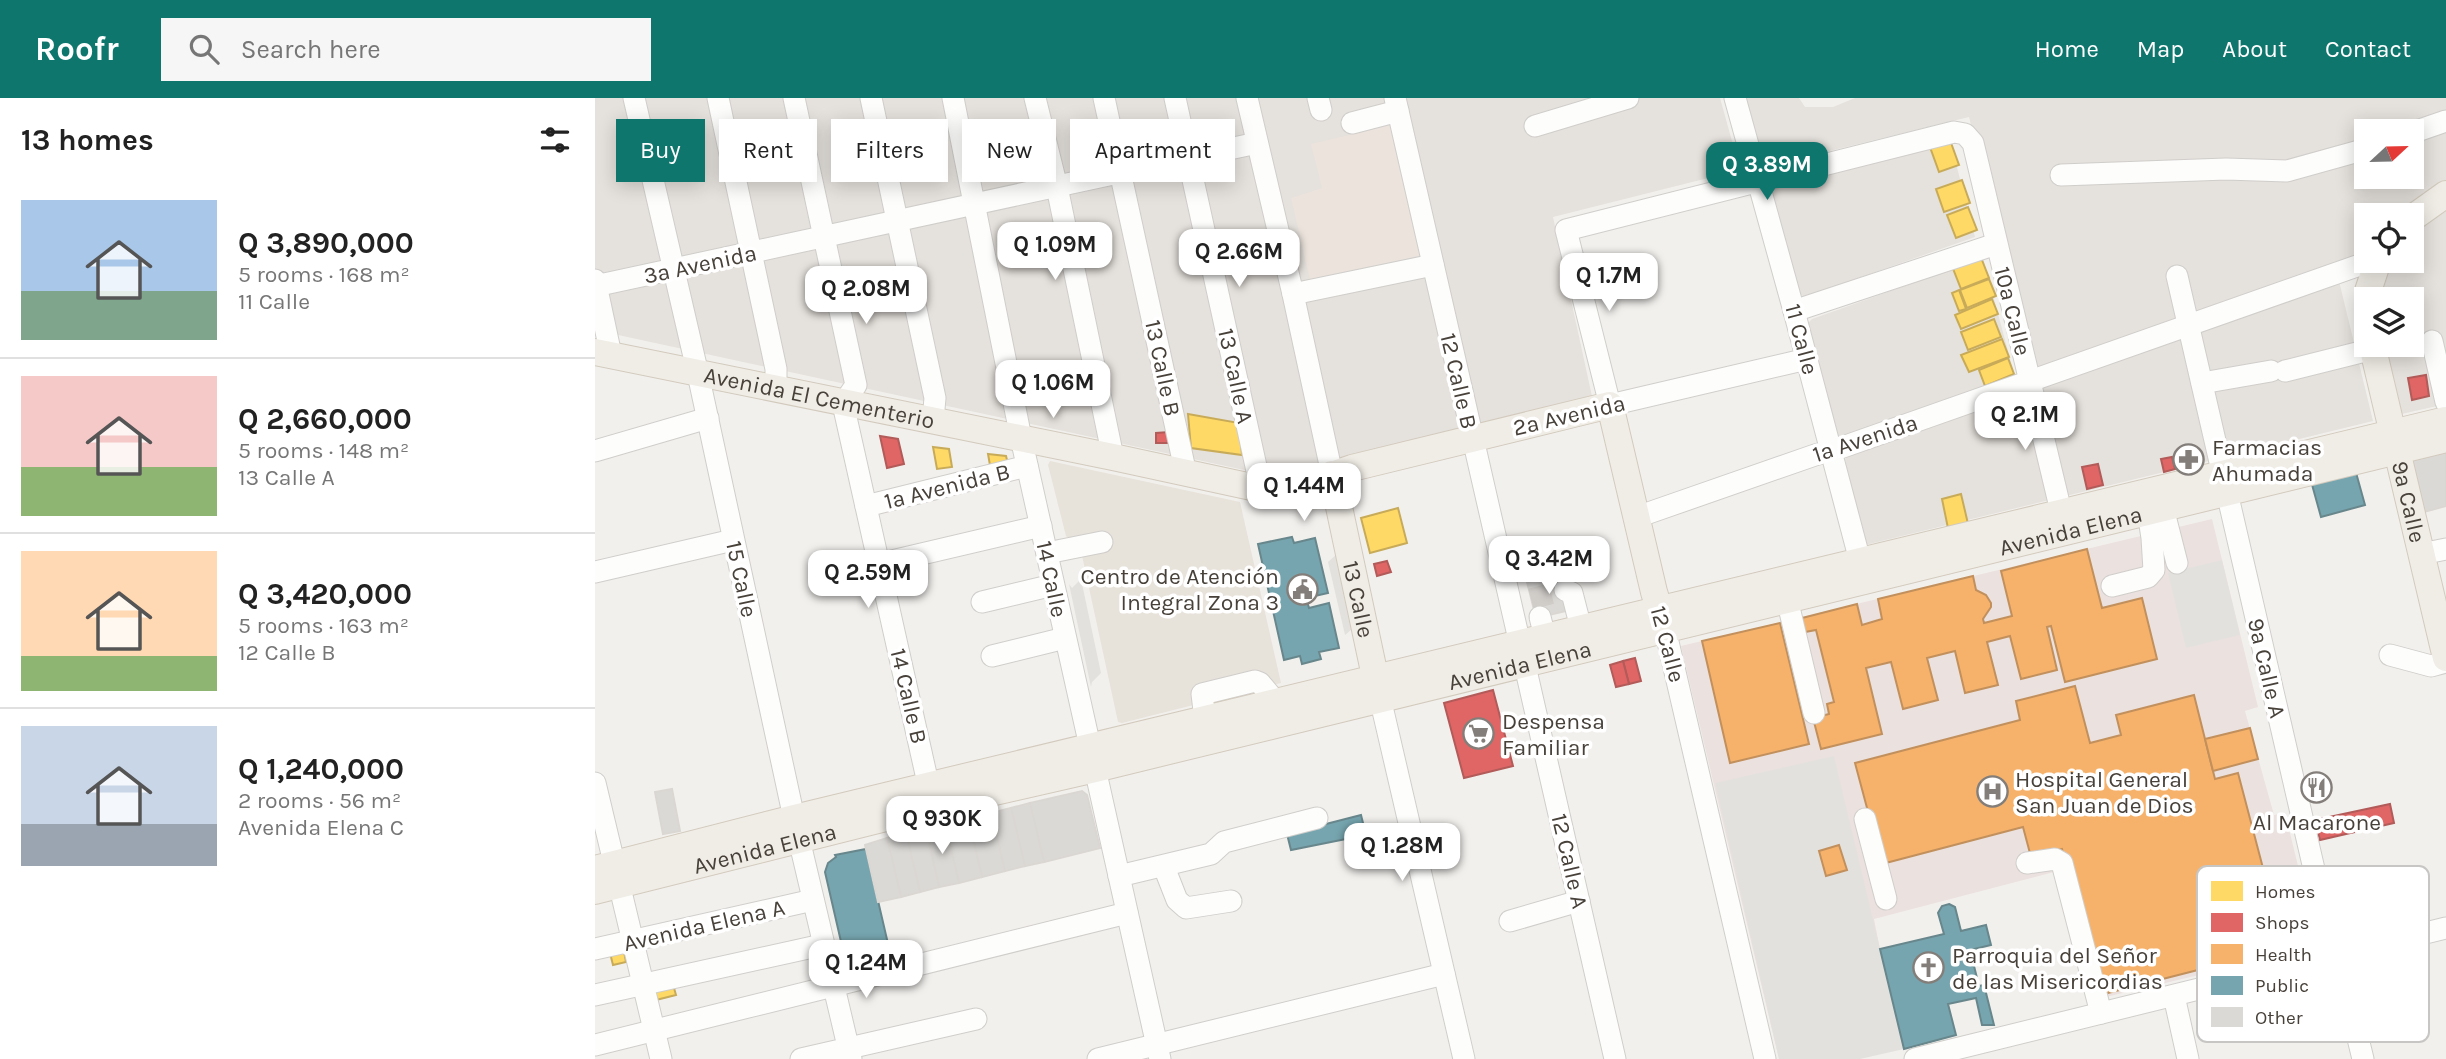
<!DOCTYPE html>
<meta charset="utf-8">
<style>
body{margin:0;font-family:Karla,sans-serif;background:#f6f6f6;color:#222;height:100vh;display:flex;flex-direction:column;font-size:26px;white-space:nowrap}
*{box-sizing:border-box;margin:0}
p{font-size:23px;color:#767676}
.icon{flex:none;width:38px;height:38px;fill:none;stroke:currentColor;stroke-width:2;stroke-linecap:round;stroke-linejoin:round}
.map{position:relative;flex:1;overflow:hidden}
.details{display:flex;flex-direction:column;background:#fff;width:595px}
.details>*{flex:none}
.top-card{position:absolute;left:21px;top:21px;width:665px;height:63px;display:flex;gap:14px}
.needle{width:46px;rotate:68deg}
.buttons{position:absolute;left:1759px;top:21px;display:grid;gap:14px}
.buttons a{display:grid;place-items:center;width:70px;height:70px;border-radius:0px;background:#fff;box-shadow:0 4px 18px #0003;font-size:35px}
.price{position:absolute;translate:-50% -60px;padding:0 16px;border-radius:14px;background:#fff;color:#222;font-size:23px;line-height:46px;filter:drop-shadow(0 2px 4px #0008)}
.price::after{content:'';position:absolute;left:50%;top:42px;width:21px;height:16px;margin-left:-10px;background:inherit;clip-path:polygon(0 0,100% 0,50% 100%)}
.price.selected{background:#0f766e;color:#fff}
ul{padding:0;list-style:none}
li{display:flex;align-items:center;gap:21px;height:175px;padding:0 21px}
li+li{border-top:2px solid #e0e0e0}
li span{display:grid;place-items:center;flex:none;width:196px;height:140px;border-radius:0px;color:#555}
li>.icon{margin-inline-start:auto}
span .icon{width:84px;height:84px;fill:#fffc;stroke-width:1}
li b{font-size:30px}
h2{display:flex;justify-content:space-between;align-items:center;height:84px;padding:0 21px;font-size:30px}
.chip{padding:0 24px;border-radius:0px;background:#fff;box-shadow:0 4px 18px #0003;font-size:24px;line-height:63px}
.chip.selected{background:#0f766e;color:#fff}
header{display:flex;align-items:center;gap:42px;box-sizing:border-box;height:98px;padding:0 35px;background:#0f766e;color:#fff}
header strong{font-size:33px}
nav{display:flex;gap:38px;margin-inline-start:auto;font-size:24px}
.search{width:490px;height:63px;background:#f6f6f6;display:flex;align-items:center;gap:18px;box-sizing:border-box;padding:0 24px;border-radius:0px;color:#767676;font-size:26px}
main{display:flex;flex:1;min-height:0}
.map>svg:first-child{display:block}
.residential{fill:#e5e1dc;fill-rule:evenodd}
.commercial{fill:#ebe3dc}
.education{fill:#e7e2da}
.medical{fill:#ebe1df}
.parking{fill:#e3e1de}
.homes{fill:#ffd966;stroke:#c8ab59;stroke-width:2}
.shops{fill:#e06666;stroke:#b25b59;stroke-width:2}
.health{fill:#f6b26b;stroke:#c2905c;stroke-width:2}
.public{fill:#76a5af;stroke:#68878c;stroke-width:2}
.building{fill:#dbd9d6;stroke:#dad7d3;stroke-width:2}
.lines{fill:none;stroke-linecap:round;stroke-linejoin:round}
.minor-tunnel{stroke:#d0cdc9;stroke-width:21;stroke-dasharray:21 10;stroke-linecap:butt}
.minor-casing{stroke:#d0cecb;stroke-width:23}
.major-casing{stroke:#d2cabd;stroke-width:28}
.minor{stroke:#fdfdfc;stroke-width:21}
.major{stroke:#f0ede6;stroke-width:26}
.labels{text-anchor:middle;stroke-width:7;stroke-linejoin:round;paint-order:stroke}
.street-label{font-size:23px;fill:#47413a;stroke:#fff}
.poi-label{font-size:23px;fill:#47413a;stroke:#fff;text-anchor:start}
.key{fill:#fff;stroke:#c8c6c4;stroke-width:2}
.key-label{font-size:19px;fill:#47413a}
</style>
<header>
<strong>Roofr</strong>
<div class="search"><svg class="icon" aria-label="search" viewBox="0 0 24 24"><circle cx="10" cy="10" r="6"/><path d="M15 15l6 6"/></svg>Search here</div>
<nav><a>Home</a><a>Map</a><a>About</a><a>Contact</a></nav>
</header>
<main>
<section class="details">
<h2>13 homes<svg class="icon" aria-label="filters" viewBox="0 0 24 24"><path d="M4 7h16M4 17h16"/><circle cx="9" cy="7" r="2"/><circle cx="15" cy="17" r="2"/></svg></h2>
<ul>
<li><span style="background:linear-gradient(#a9c7e8 65%,#7fa58c 0)"><svg class="icon" aria-label="home" viewBox="0 0 24 24"><path d="M3 11l9-7 9 7M6 9v11h12V9"/></svg></span><div><b>Q 3,890,000</b><p>5 rooms · 168 m²</p><p>11 Calle</p></div></li>
<li><span style="background:linear-gradient(#f6c9c9 65%,#8fb573 0)"><svg class="icon" aria-label="home" viewBox="0 0 24 24"><path d="M3 11l9-7 9 7M6 9v11h12V9"/></svg></span><div><b>Q 2,660,000</b><p>5 rooms · 148 m²</p><p>13 Calle A</p></div></li>
<li><span style="background:linear-gradient(#ffd9b3 75%,#8fb573 0)"><svg class="icon" aria-label="home" viewBox="0 0 24 24"><path d="M3 11l9-7 9 7M6 9v11h12V9"/></svg></span><div><b>Q 3,420,000</b><p>5 rooms · 163 m²</p><p>12 Calle B</p></div></li>
<li><span style="background:linear-gradient(#c9d6e8 70%,#9aa5b1 0)"><svg class="icon" aria-label="home" viewBox="0 0 24 24"><path d="M3 11l9-7 9 7M6 9v11h12V9"/></svg></span><div><b>Q 1,240,000</b><p>2 rooms · 56 m²</p><p>Avenida Elena C</p></div></li>
</ul>
</section>
<div class="map">
<svg width="1851" height="961" viewBox="0 0 1851 961">
<rect width="100%" height="100%" fill="#f2f0ed"/>
<!-- residential -->
<g class="residential">
<path d="M0 0H1125L1145 72 958 119 998 303 883 329 682 379 0 232Z"/>
<path d="M1148 0H1204L1210 9H1238L1260 0H1851V88L1810 117H1771V152L1755 169 1438 274 1374 19 1173 68 1165 63ZM1771 33H1816V79H1771Z"/>
<path d="M1350 47 1357 50 1380 139 1209 199 1202 194 1175 91Z"/>
<path d="M1851 112V306L1802 317 1785 247H1816V201H1783L1796 163H1816L1817 138 1836 120Z"/>
<path d="M1388 160 1420 279 1248 341 1237 336 1209 229 1217 221Z"/>
<path d="M1744 183 1778 323 1270 447 1250 361 1258 354Z"/>
</g>
<!-- commercial -->
<path class="commercial" d="M796 27 827 157 715 182 696 100 727 90 716 46Z"/>
<!-- education -->
<path class="education" d="M455 363 645 404 686 585 527 625 523 624 483 439 474 441 471 438 453 367Z"/>
<!-- medical -->
<path class="medical" d="M1617 421 1663 609 1650 613 1679 717 1690 715 1723 849 1498 902 1463 773 1279 821 1285 851 1265 961H1184L1086 548Z"/>
<!-- parking -->
<g class="parking">
<path d="M741 457 757 531 750 537 733 464Z"/>
<path d="M1627 462 1645 537 1591 550 1573 475Z"/>
<path d="M486 481 506 575 497 584 496 589 474 486 477 490Z"/>
<path d="M1239 658 1309 951 1265 961H1184L1120 685Z"/>
</g>
<!-- homes -->
<g class="homes">
<path d="M1355 42 1364 67 1344 74 1335 49Z"/>
<path d="M1367 82 1375 105 1349 114 1341 91Z"/>
<path d="M1373 109 1382 132 1361 140 1352 117Z"/>
<path d="M1385 157 1394 180 1366 191 1357 168Z"/>
<path d="M1394 181 1401 198 1372 210 1365 192Z"/>
<path d="M1364 192 1371 211 1364 213 1357 195Z"/>
<path d="M1397 201 1403 216 1366 231 1360 217Z"/>
<path d="M1399 221 1406 239 1373 252 1366 234Z"/>
<path d="M1407 241 1414 259 1374 274 1366 257Z"/>
<path d="M1413 260 1419 276 1390 288 1384 272Z"/>
<path d="M593 316 644 325 647 357 596 350Z"/>
<path d="M338 349 354 351 357 369 342 371Z"/>
<path d="M393 356 411 358 414 370 396 373Z"/>
<path d="M1366 396 1374 430 1354 435 1347 401Z"/>
<path d="M803 410 812 445 775 455 766 420Z"/>
<path d="M28 848 31 864 18 867 14 851Z"/>
<path d="M77 883 81 897 61 902 58 887Z"/>
</g>
<!-- shops -->
<g class="shops">
<path d="M1831 277 1834 298 1817 302 1813 280Z"/>
<path d="M574 334 575 345H561V335Z"/>
<path d="M285 338 303 341 309 366 292 370Z"/>
<path d="M1577 359 1580 371 1569 374 1566 361Z"/>
<path d="M1503 366 1508 387 1492 391 1487 369Z"/>
<path d="M792 463 796 474 782 478 779 466Z"/>
<path d="M1040 560 1046 583 1034 586 1028 563Z"/>
<path d="M1028 563 1034 586 1021 589 1015 567Z"/>
<path d="M898 592 918 668 869 680 849 605Z"/>
<path d="M1730 682 1733 692 1714 698 1711 688Z"/>
<path d="M1795 706 1799 725 1725 742 1720 722Z"/>
</g>
<!-- health -->
<g class="health">
<path d="M1492 451 1507 510 1547 500 1562 561 1470 584 1456 528 1452 529 1462 572 1426 581 1415 538 1392 544 1403 587 1370 595 1360 553 1332 560 1343 602 1308 611 1296 564 1271 570 1287 636 1226 651 1218 620 1234 616 1232 606 1239 604 1221 532 1210 534 1207 520 1262 506 1267 527 1287 521 1283 501 1378 478 1381 492 1391 497 1396 505V509L1388 521 1389 525 1417 518 1406 473Z"/>
<path d="M1185 525 1214 646 1135 665 1107 543Z"/>
<path d="M1480 588 1495 645 1526 637 1521 617 1599 597 1620 681 1643 675 1689 850 1505 897 1467 751 1436 759 1428 729 1287 766 1260 665 1425 622 1421 603Z"/>
<path d="M1655 630 1663 661 1618 673 1610 641Z"/>
<path d="M1244 747 1252 772 1231 778 1224 753Z"/>
</g>
<!-- public -->
<g class="public">
<path d="M1760 371 1770 407 1726 419 1716 383Z"/>
<path d="M697 439 699 445 720 440 733 495 711 500 714 510 734 505 744 550 724 554 726 561 707 566 705 558 689 562 663 446Z"/>
<path d="M766 717 771 737 696 752 692 736Z"/>
<path d="M271 751 297 863 253 874 230 774 233 765 241 759 240 757Z"/>
<path d="M1354 806 1360 809 1366 833 1391 827 1396 847 1375 852 1384 888 1389 887 1399 927H1387L1381 900 1353 906 1361 937 1309 951 1285 851 1349 836 1343 815 1347 808Z"/>
</g>
<!-- building -->
<g class="building">
<path d="M1851 350V408L1825 415 1811 361Z"/>
<path d="M967 476 975 512 941 520 932 484Z"/>
<path d="M77 691 85 733 68 736 60 694Z"/>
<path d="M487 693 492 697 505 750 449 764 435 705Z"/>
<path d="M435 705 449 764 430 768 416 710Z"/>
<path d="M416 710 430 768 410 773 396 715Z"/>
<path d="M396 715 410 773 387 779 373 720Z"/>
<path d="M373 720 387 779 364 785 350 726Z"/>
<path d="M350 726 364 785 344 789 331 731Z"/>
<path d="M331 731 344 789 325 794 311 735Z"/>
<path d="M311 735 325 794 306 799 292 740Z"/>
<path d="M292 740 306 799 283 804 270 747Z"/>
</g>
<g class="lines">
<!-- minor-tunnel -->
<path class="minor-tunnel" d="M936 501 970 492"/>
<defs>
<g id="minor">
<path d="M39 0 103 276 199 720 256 961"/>
<path d="M123 0 181 271V292"/>
<path d="M199 0 261 287 248 306 337 703"/>
<path d="M276 0 340 300 338 322"/>
<path d="M358 0 426 340 565 961"/>
<path d="M440 0 462 89 518 359"/>
<path d="M509 0 591 376"/>
<path d="M580 0 666 391"/>
<path d="M652 0 698 196 737 376"/>
<path d="M723 0 726 12"/>
<path d="M800 0 1020 961"/>
<path d="M1140 0 1199 213 1269 478"/>
<path d="M757 25 803 13"/>
<path d="M940 28 1033 0"/>
<path d="M1816 35 1851 23"/>
<path d="M1466 77 1631 71 1692 73 1771 51"/>
<path d="M1582 178 1734 836 1749 883 1768 961"/>
<path d="M0 182 16 257"/>
<path d="M0 188 662 45"/>
<path d="M698 196 838 167"/>
<path d="M1199 213 1401 146"/>
<path d="M1837 243 1851 304"/>
<path d="M1212 261 1015 307 971 132 1359 34 1370 36 1378 45 1470 430"/>
<path d="M1690 273 1778 251"/>
<path d="M1607 285 1676 273"/>
<path d="M0 353 113 320"/>
<path d="M271 408 432 368"/>
<path d="M1568 410 1582 465"/>
<path d="M1042 419 1220 357 1245 350 1776 163"/>
<path d="M452 455 507 444"/>
<path d="M1826 456 1851 451"/>
<path d="M284 466 446 428"/>
<path d="M0 474 138 442"/>
<path d="M1517 488 1553 479 1559 472 1557 440 1553 414"/>
<path d="M970 492 977 495 986 530"/>
<path d="M1192 501 1219 615"/>
<path d="M387 504 458 487"/>
<path d="M945 519 950 539"/>
<path d="M1070 531 1170 961"/>
<path d="M1795 557 1836 568 1851 564"/>
<path d="M397 558 470 540"/>
<path d="M785 600 869 961"/>
<path d="M610 621 607 596 660 583 665 585 681 604"/>
<path d="M0 685 66 961"/>
<path d="M1270 721 1291 801"/>
<path d="M1432 765 1460 761 1467 765 1506 915"/>
<path d="M569 769 582 802 591 810 636 803"/>
<path d="M524 778 616 756 629 744 722 720"/>
<path d="M915 823 984 803"/>
<path d="M0 851 218 802"/>
<path d="M0 897 227 847"/>
<path d="M1579 898 1593 961"/>
<path d="M0 947 532 815"/>
<path d="M206 961 381 921"/>
<path d="M503 961 849 876"/>
<path d="M1320 961 1851 830"/>
</g>
<g id="major">
<path d="M1816 121 1851 96"/>
<path d="M1773 201V193L1783 163"/>
<path id="s1" d="M1777 247 1851 560"/>
<path id="s2" d="M0 254 518 359 666 391 689 393 757 370 1015 307 1059 494 1069 526"/>
<path id="s3" d="M737 376 784 597"/>
<path d="M0 771 199 720 1851 322"/>
<path id="s4" d="M0 793 339 708 500 671 1851 341"/>
</g>
</defs>
<!-- minor casing -->
<use href="#minor" class="minor-casing"/>
<!-- major casing -->
<use href="#major" class="major-casing"/>
<!-- minor -->
<use href="#minor" class="minor"/>
<!-- major -->
<use href="#major" class="major"/>
</g>
<!-- icons -->
<defs>
<symbol id="pharmacy-ring" viewBox="-11 -11 22 22"><circle r="9.5" fill="#fff" stroke="#837e79" stroke-width="1.5"/><path d="M-2-6h4v4h4v4h-4v4h-4v-4h-4v-4h4Z" fill="#837e79"/></symbol>
<symbol id="civic-ring" viewBox="-11 -11 22 22"><circle r="9.5" fill="#fff" stroke="#837e79" stroke-width="1.5"/><path d="M-.6-6.5H3V-4.5H.6V-3L4-1V1h2V6H-6V1h2V-1L-.6-3ZM-1.2 2.5V6h2.4V2.5Z" fill="#837e79"/></symbol>
<symbol id="supermarket-ring" viewBox="-11 -11 22 22"><circle r="9.5" fill="#fff" stroke="#837e79" stroke-width="1.5"/><path d="M-6-5.5h2.5l.6 2H6L4.5 2H-2.5L-4.4-4H-6ZM-1.5 3.2a1.3 1.3 0 1 0 .1 0ZM3 3.2a1.3 1.3 0 1 0 .1 0Z" fill="#837e79"/></symbol>
<symbol id="restaurant-ring" viewBox="-11 -11 22 22"><circle r="9.5" fill="#fff" stroke="#837e79" stroke-width="1.5"/><path d="M-5-6h1v4h1v-4h1v4h1v-4h1v5L-1.5 .5V6h-2V.5L-5-1ZM5-6V6H3V1.5H1.5Q1.5-4 5-6Z" fill="#837e79"/></symbol>
<symbol id="hospital-ring" viewBox="-11 -11 22 22"><circle r="9.5" fill="#fff" stroke="#837e79" stroke-width="1.5"/><path d="M-5-5h3v3.5h4V-5h3V5h-3V1.5h-4V5h-3Z" fill="#837e79"/></symbol>
<symbol id="church-ring" viewBox="-11 -11 22 22"><circle r="9.5" fill="#fff" stroke="#837e79" stroke-width="1.5"/><path d="M-1.2-6h2.4v3.5h3.3v2.4h-3.3V6h-2.4V-.1h-3.3v-2.4h3.3Z" fill="#837e79"/></symbol>
</defs>
<g fill-rule="evenodd">
<use href="#pharmacy-ring" x="1576" y="344" width="35" height="35"/>
<use href="#civic-ring" x="690" y="474" width="35" height="35"/>
<use href="#supermarket-ring" x="866" y="618" width="35" height="35"/>
<use href="#restaurant-ring" x="1704" y="672" width="35" height="35"/>
<use href="#hospital-ring" x="1380" y="676" width="35" height="35"/>
<use href="#church-ring" x="1316" y="852" width="35" height="35"/>
</g>
<g class="labels">
<!-- street labels -->
<g class="street-label">
<text transform="translate(105 166) rotate(-12)" y="8">3a Avenida</text>
<text transform="translate(1418 213) rotate(76)" y="8">10a Calle</text>
<text transform="translate(1207 241) rotate(75)" y="8">11 Calle</text>
<text transform="translate(568 270) rotate(78)" y="8">13 Calle B</text>
<text transform="translate(641 278) rotate(78)" y="8">13 Calle A</text>
<text transform="translate(864 283) rotate(77)" y="8">12 Calle B</text>
<text dy="8" stroke="none"><textPath href="#s2" startOffset="229">Avenida El Cementerio</textPath></text>
<text transform="translate(974 317) rotate(-13)" y="8">2a Avenida</text>
<text transform="translate(1270 340) rotate(-18)" y="8">1a Avenida</text>
<text transform="translate(352 388) rotate(-14)" y="8">1a Avenida B</text>
<text dy="8" stroke="none"><textPath href="#s1" startOffset="161">9a Calle</textPath></text>
<text dy="8" stroke="none"><textPath href="#s4" startOffset="1519">Avenida Elena</textPath></text>
<text transform="translate(147 481) rotate(78)" y="8">15 Calle</text>
<text transform="translate(457 481) rotate(78)" y="8">14 Calle</text>
<text dy="8" stroke="none"><textPath href="#s3" startOffset="128">13 Calle</textPath></text>
<text transform="translate(1073 546) rotate(75)" y="8">12 Calle</text>
<text dy="8" stroke="none"><textPath href="#s4" startOffset="952">Avenida Elena</textPath></text>
<text transform="translate(1672 570) rotate(77)" y="8">9a Calle A</text>
<text transform="translate(314 598) rotate(77)" y="8">14 Calle B</text>
<text dy="8" stroke="none"><textPath href="#s4" startOffset="175">Avenida Elena</textPath></text>
<text transform="translate(975 763) rotate(77)" y="8">12 Calle A</text>
<text transform="translate(109 827) rotate(-13)" y="8">Avenida Elena A</text>
</g>
<!-- poi labels -->
<g class="poi-label">
<text x="1617" y="357">Farmacias<tspan x="1617" dy="26">Ahumada</tspan></text>
<text x="684" y="486" text-anchor="end">Centro de Atención<tspan x="684" dy="26">Integral Zona 3</tspan></text>
<text x="907" y="631">Despensa<tspan x="907" dy="26">Familiar</tspan></text>
<text x="1420" y="689">Hospital General<tspan x="1420" dy="26">San Juan de Dios</tspan></text>
<text x="1722" y="732" text-anchor="middle">Al Macarone</text>
<text x="1357" y="865">Parroquia del Señor<tspan x="1357" dy="26">de las Misericordias</tspan></text>
</g>
</g>
<!-- legend -->
<rect x="1602" y="768" width="232" height="176" rx="10" class="key"/>
<rect x="1616" y="783" width="32" height="20" fill="#ffd966"/>
<rect x="1616" y="815" width="32" height="19" fill="#e06666"/>
<rect x="1616" y="846" width="32" height="20" fill="#f6b26b"/>
<rect x="1616" y="878" width="32" height="19" fill="#76a5af"/>
<rect x="1616" y="909" width="32" height="20" fill="#dbd9d6"/>
<g class="key-label">
<text x="1660" y="800">Homes</text>
<text x="1660" y="831">Shops</text>
<text x="1660" y="863">Health</text>
<text x="1660" y="894">Public</text>
<text x="1660" y="926">Other</text>
</g>
</svg>
<div class="buttons">
<a><svg class="needle" viewBox="-14 -14 28 28"><path d="M0-13l5 13h-10z" fill="#e53935"/><path d="M0 13l5-13h-10z" fill="#767676"/></svg></a>
<a><svg class="icon" aria-label="locate" viewBox="0 0 24 24"><circle cx="12" cy="12" r="6"/><path d="M12 2v4M12 18v4M2 12h4M18 12h4"/></svg></a>
<a><svg class="icon" aria-label="layers" viewBox="0 0 24 24"><path d="M12 4l9 5-9 5-9-5zM3 14l9 5 9-5"/></svg></a>
</div>
<b class="price selected" style="left:1172px;top:104px">Q 3.89M</b>
<b class="price" style="left:460px;top:184px">Q 1.09M</b>
<b class="price" style="left:644px;top:191px">Q 2.66M</b>
<b class="price" style="left:1014px;top:215px">Q 1.7M</b>
<b class="price" style="left:271px;top:228px">Q 2.08M</b>
<b class="price" style="left:458px;top:322px">Q 1.06M</b>
<b class="price" style="left:1430px;top:354px">Q 2.1M</b>
<b class="price" style="left:709px;top:425px">Q 1.44M</b>
<b class="price" style="left:954px;top:498px">Q 3.42M</b>
<b class="price" style="left:273px;top:512px">Q 2.59M</b>
<b class="price" style="left:347px;top:758px">Q 930K</b>
<b class="price" style="left:807px;top:785px">Q 1.28M</b>
<b class="price" style="left:271px;top:902px">Q 1.24M</b>
<div class="top-card">
<a class="chip selected">Buy</a>
<a class="chip">Rent</a>
<a class="chip">Filters</a>
<a class="chip">New</a>
<a class="chip">Apartment</a>
</div>
</div>
</main>
